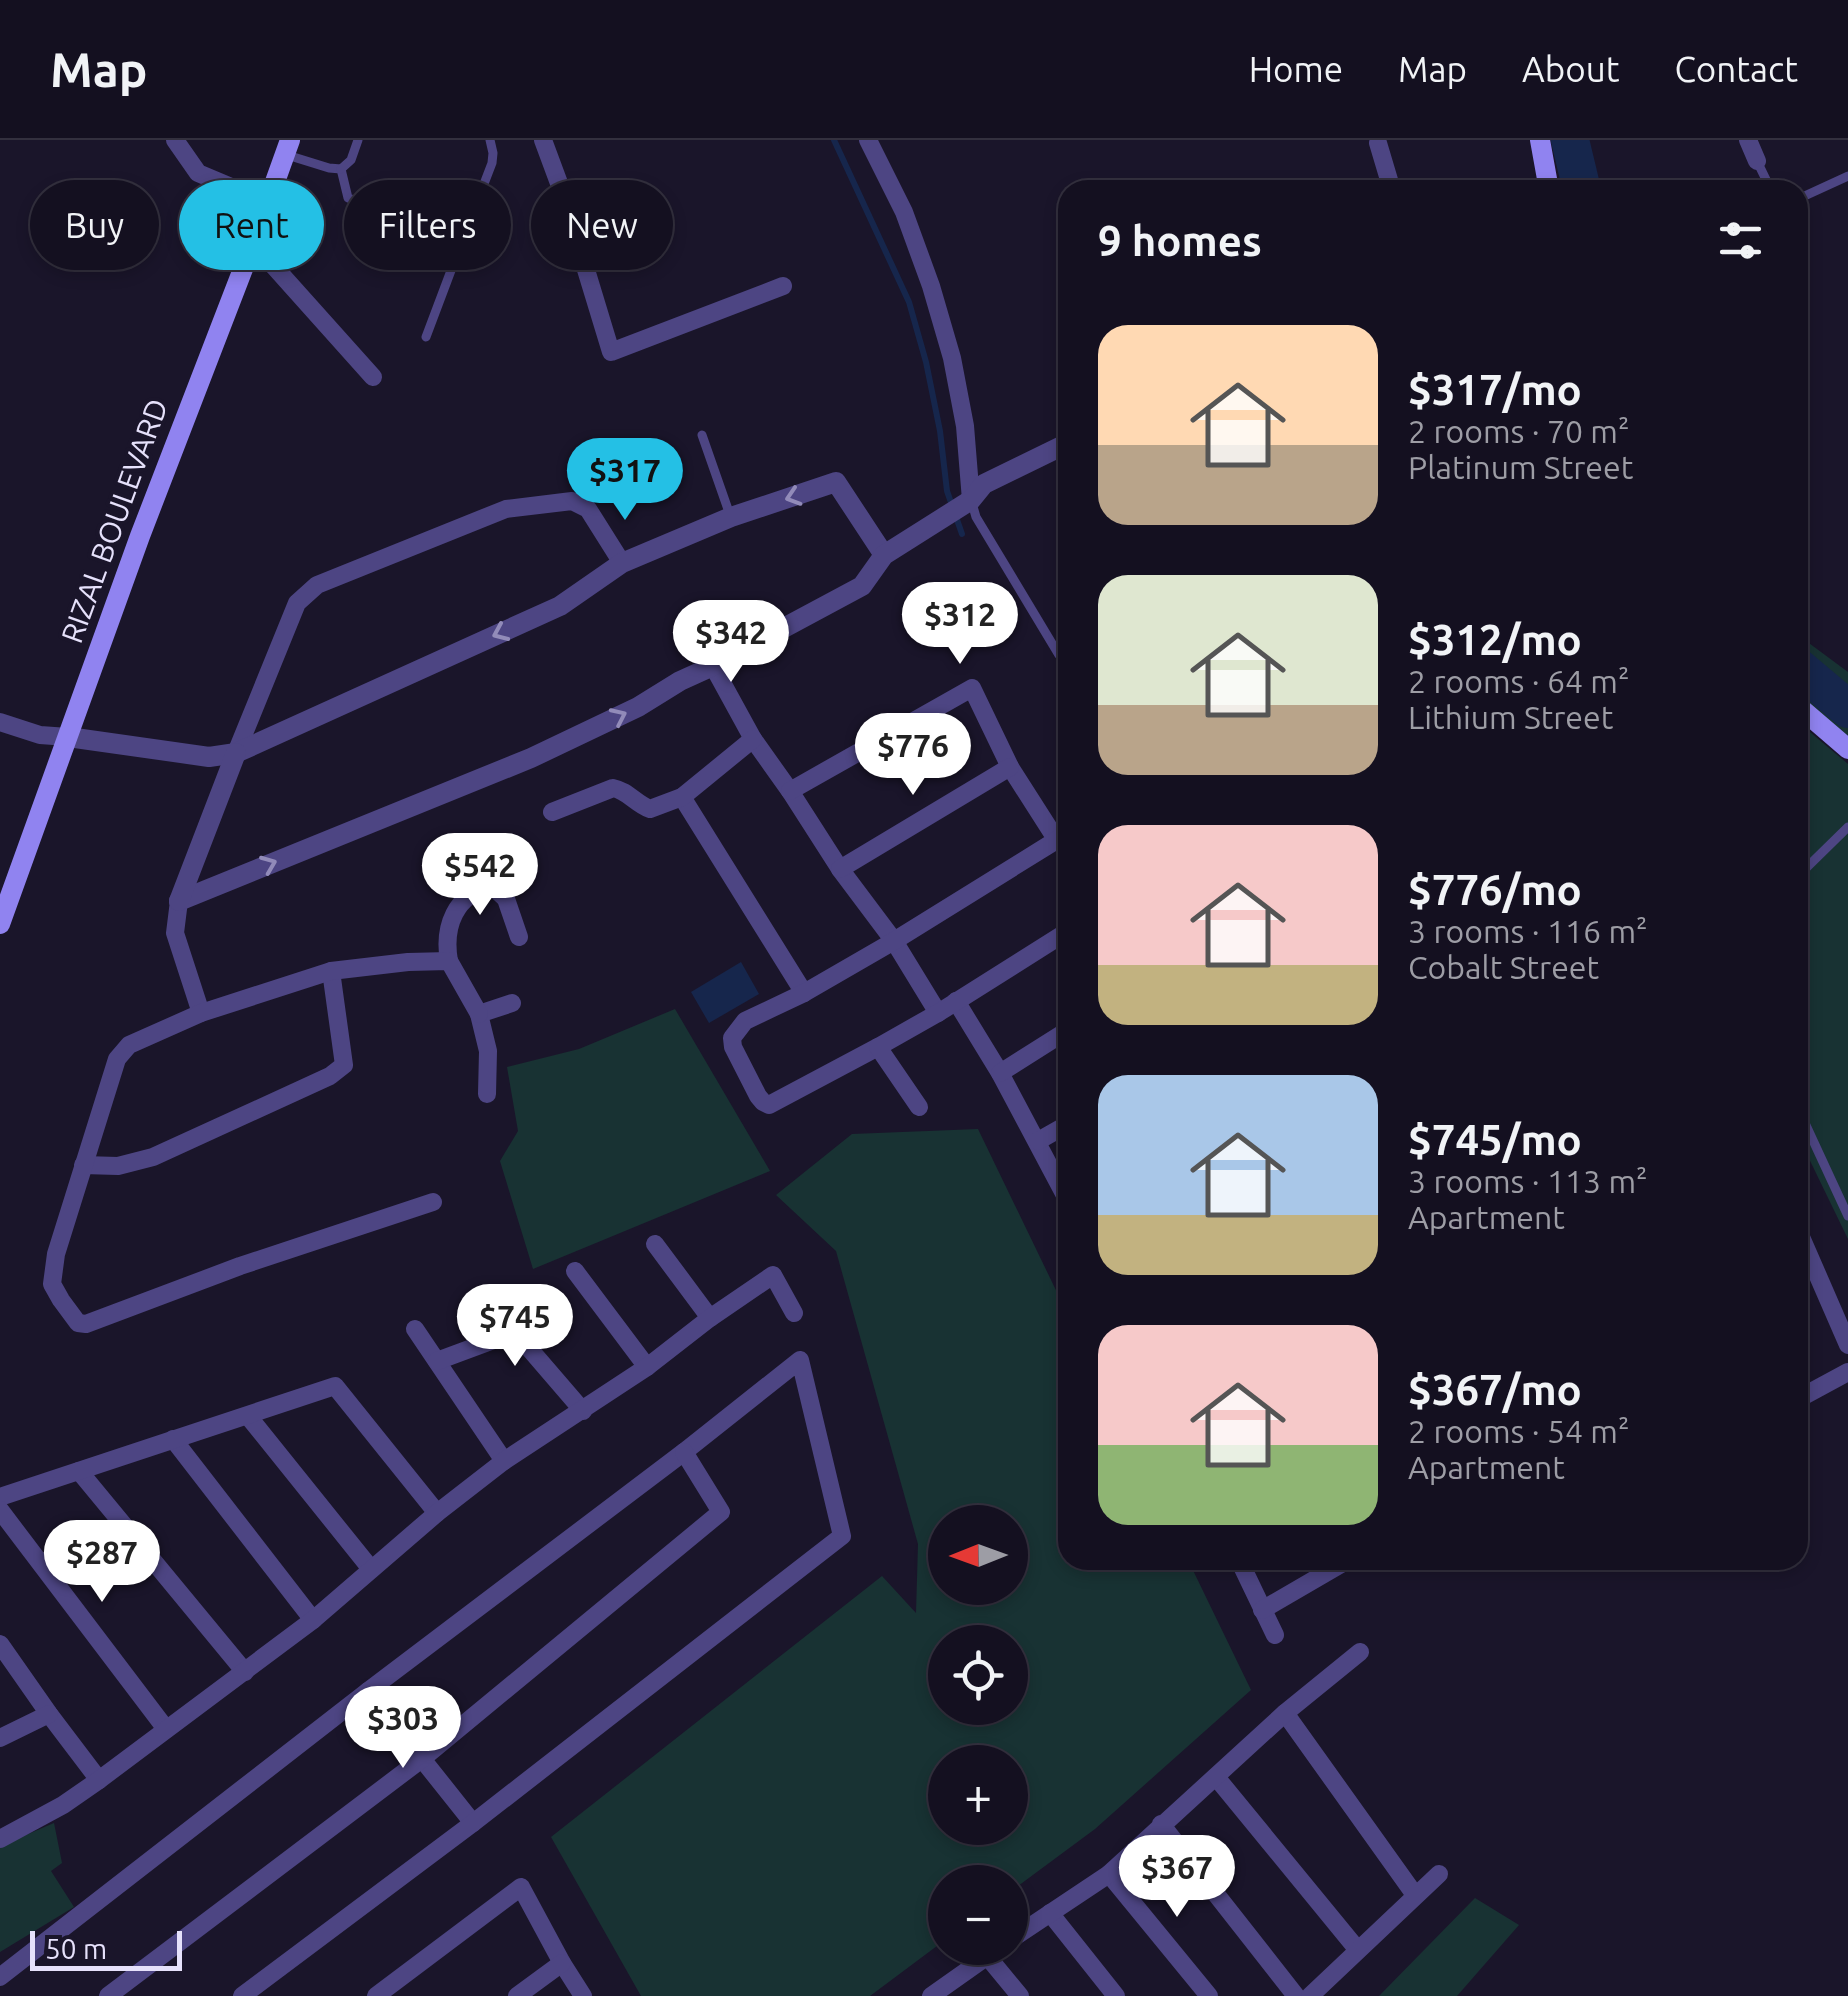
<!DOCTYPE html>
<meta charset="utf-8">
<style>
body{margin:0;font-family:Ubuntu,sans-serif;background:#1d1929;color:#f1f3f6;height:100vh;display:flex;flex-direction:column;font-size:38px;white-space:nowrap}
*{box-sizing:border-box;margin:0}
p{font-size:32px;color:#9d9da5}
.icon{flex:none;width:55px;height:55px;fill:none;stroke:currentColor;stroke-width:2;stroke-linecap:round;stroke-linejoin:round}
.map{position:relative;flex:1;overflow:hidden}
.sheet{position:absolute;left:1058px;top:40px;width:750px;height:1390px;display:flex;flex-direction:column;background:#141020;border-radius:30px;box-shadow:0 5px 15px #0003,0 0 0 2px #33303e}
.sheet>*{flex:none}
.guide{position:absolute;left:30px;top:40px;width:878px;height:90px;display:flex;gap:20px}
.needle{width:65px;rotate:269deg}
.tools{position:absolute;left:928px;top:1365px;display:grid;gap:20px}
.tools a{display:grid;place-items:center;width:100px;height:100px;border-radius:50%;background:#141020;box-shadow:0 5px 15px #0003,0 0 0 2px #33303e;font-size:50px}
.scale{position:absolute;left:30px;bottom:25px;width:152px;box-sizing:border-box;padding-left:10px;border:5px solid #e6e1fb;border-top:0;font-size:28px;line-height:35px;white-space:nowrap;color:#e6e1fb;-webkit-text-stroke:8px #1a152a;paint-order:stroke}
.price{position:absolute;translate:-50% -85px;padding:0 22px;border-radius:35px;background:#fff;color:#222;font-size:32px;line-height:65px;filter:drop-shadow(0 2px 5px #0008)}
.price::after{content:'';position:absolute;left:50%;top:60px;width:30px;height:22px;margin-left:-15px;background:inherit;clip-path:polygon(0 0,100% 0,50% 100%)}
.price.current{background:#24c0e5;color:#111}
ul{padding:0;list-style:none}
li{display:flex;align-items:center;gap:30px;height:250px;padding:0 40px}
li span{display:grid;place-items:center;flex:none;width:280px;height:200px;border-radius:30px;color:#555}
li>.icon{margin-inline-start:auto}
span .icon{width:120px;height:120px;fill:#fffc;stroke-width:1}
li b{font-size:42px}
h2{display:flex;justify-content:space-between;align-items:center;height:120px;padding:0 40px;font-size:42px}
.tag{padding:0 35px;border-radius:45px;background:#141020;box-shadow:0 5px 15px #0003,0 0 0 2px #33303e;font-size:35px;line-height:90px}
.tag.current{background:#24c0e5;color:#111}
header{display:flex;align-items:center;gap:60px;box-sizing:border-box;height:140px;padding:0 50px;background:#141020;border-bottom:2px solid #33303e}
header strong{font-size:48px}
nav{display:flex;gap:55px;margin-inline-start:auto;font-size:35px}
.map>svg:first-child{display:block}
.green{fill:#183233;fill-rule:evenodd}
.water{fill:#16264c}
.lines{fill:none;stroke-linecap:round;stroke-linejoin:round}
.stream{stroke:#16264c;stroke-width:6}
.river{stroke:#16264c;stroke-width:38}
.service{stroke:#4d4583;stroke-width:9}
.minor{stroke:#4d4583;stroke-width:18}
.tertiary{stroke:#4d4583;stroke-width:20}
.secondary{stroke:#9083f0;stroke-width:20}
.oneway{stroke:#928bb9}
.labels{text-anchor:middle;stroke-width:8;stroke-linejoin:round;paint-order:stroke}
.street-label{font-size:30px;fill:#e6e1fb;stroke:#1a152a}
</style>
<header>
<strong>Map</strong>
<nav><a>Home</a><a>Map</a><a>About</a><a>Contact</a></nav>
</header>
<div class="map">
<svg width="1848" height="1856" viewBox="0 0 1848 1856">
<rect width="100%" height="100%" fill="#1a152a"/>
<!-- green -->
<g class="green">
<path d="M1798 495 1848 532V601L1798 560Z"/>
<path d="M1798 582 1848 624V1099L1798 996Z"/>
<path d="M675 869 770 1031 533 1129 500 1021 518 991 507 927 579 909Z"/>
<path d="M978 989 1067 1173 1068 1420H1188L1251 1550 1095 1689 1010 1752V1742H945V1800L870 1856H641L551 1697 882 1436 916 1473 918 1404 836 1111 776 1055 852 994ZM1010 1382V1448H945V1382ZM945 1502H1010V1568H945ZM1010 1622V1688H945V1622Z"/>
<path d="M54 1683 62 1723 51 1731 74 1767 0 1812V1706Z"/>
<path d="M1475 1758 1519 1785 1457 1856H1379Z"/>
</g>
<!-- water -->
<path class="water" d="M741 822 759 854 709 883 691 852Z"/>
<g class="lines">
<!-- stream -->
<path class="stream" d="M834 0 909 162 926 222 940 291 947 351 962 394"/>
<!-- river -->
<g class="river">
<path d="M1570 0 1582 50"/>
<path d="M1798 527 1848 569"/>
</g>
<!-- service -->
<g class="service">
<path d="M287 15 329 28 341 29"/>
<path d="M1757 21 1771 50"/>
<path d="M341 29 348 58 464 96 492 23 493 13 490 0"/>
<path d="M341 29 351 20 358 0"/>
<path d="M1798 59 1848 36"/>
<path d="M426 197 464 96"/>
<path d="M702 295 730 375"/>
<path d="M972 363 976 377 1059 515"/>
<path d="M1798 736 1848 687"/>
<path d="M1798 968 1848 1076"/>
</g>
<!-- minor -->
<g class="minor">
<path d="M175 0 198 33 236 49 269 57"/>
<path d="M543 0 563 54 611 212 783 146"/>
<path d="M868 0 904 72 931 146 952 218 965 286 971 360"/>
<path d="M1748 0 1757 21"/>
<path d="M1378 3 1392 50"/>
<path d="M253 103 373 237"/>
<path d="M713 526 753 599 790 651 840 729 894 801 938 873"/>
<path d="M0 582 40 595 68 597"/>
<path d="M236 613 297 463 317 445 506 369 572 361 588 369 622 423"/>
<path d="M790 651 972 548 1010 627 1056 699"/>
<path d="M682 657 804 853"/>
<path d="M552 672 613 648C628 651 636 664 650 669L682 657 753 599"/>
<path d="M840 729 1010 627"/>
<path d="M179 761 175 793 201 873"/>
<path d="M449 821C443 787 455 754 492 746L506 759 519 797"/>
<path d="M956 861 1000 933 1068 1061"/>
<path d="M878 907 769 965 763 962 758 956 733 907 732 898 745 881 804 853 894 801 1068 693"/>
<path d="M1000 933 1068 890"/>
<path d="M487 954 488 911 479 874 512 863"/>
<path d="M919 967 878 907 938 873 1068 791"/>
<path d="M1038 1001 1068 984"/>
<path d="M83 1025 118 1026 153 1017 330 936 344 925 331 831"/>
<path d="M433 1062 240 1126 86 1184 78 1183 61 1160 52 1144 56 1114 117 919 129 905 201 873 331 831 408 822 449 821 479 874"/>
<path d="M1798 1090 1848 1205"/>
<path d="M655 1104 710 1178"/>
<path d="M575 1131 647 1227"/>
<path d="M415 1189 504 1321"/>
<path d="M437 1221 515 1192 583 1271"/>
<path d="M1798 1259 1848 1232"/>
<path d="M248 1276 371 1429"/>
<path d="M173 1299 313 1480"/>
<path d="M79 1331 245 1532"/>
<path d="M0 1357 335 1246 437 1373"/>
<path d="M0 1370 166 1589"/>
<path d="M1239 1420 1275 1495"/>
<path d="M1262 1470 1348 1420"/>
<path d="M0 1504 49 1574 99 1640"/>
<path d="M368 1551 473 1683"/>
<path d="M1285 1573 1415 1755"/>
<path d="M0 1598 49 1574"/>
<path d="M1216 1637 1357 1809"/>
<path d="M1161 1684 1296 1856"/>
<path d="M0 1699 63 1665 99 1640 313 1480 437 1373 504 1321 647 1227 710 1178 773 1135 794 1173"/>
<path d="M1109 1734 1209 1856"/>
<path d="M1050 1773 1116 1856"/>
<path d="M1010 1800 1109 1734 1285 1573 1360 1512"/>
<path d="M987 1816 1020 1856"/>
<path d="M0 1837 368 1551 684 1312 800 1220 842 1396 473 1683 242 1856"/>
<path d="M108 1856 423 1618 721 1372 684 1312"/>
<path d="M376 1856 521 1747 562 1823 583 1856"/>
<path d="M517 1856 562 1823"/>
<path d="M931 1856 999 1808"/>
<path d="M1310 1856 1439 1734"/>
</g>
<!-- tertiary -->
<g class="tertiary">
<path d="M68 597 209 617 236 613 560 466 622 423 731 377 836 342 884 415"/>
<path d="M179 761 531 618 638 567 680 541 713 526 862 446 884 415 971 360 984 344 1068 303"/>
<path d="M179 761 236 613"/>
</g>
<!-- secondary -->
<g class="secondary">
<path d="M1540 0 1549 50"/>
<path d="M1798 566 1848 609"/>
<path d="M0 784 140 396 253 103 290 0"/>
</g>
</g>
<!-- one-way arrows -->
<defs><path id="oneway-chevron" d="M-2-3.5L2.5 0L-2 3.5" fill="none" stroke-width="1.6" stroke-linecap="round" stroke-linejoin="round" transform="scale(2.5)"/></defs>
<g class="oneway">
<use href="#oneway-chevron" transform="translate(793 357) rotate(162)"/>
<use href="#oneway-chevron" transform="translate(500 493) rotate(156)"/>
<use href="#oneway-chevron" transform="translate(619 576) rotate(-25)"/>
<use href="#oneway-chevron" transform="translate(269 724) rotate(-22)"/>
</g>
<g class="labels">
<!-- street labels -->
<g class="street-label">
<text transform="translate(115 381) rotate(-70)" y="10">RIZAL BOULEVARD</text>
</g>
</g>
</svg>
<div class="tools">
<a><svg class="needle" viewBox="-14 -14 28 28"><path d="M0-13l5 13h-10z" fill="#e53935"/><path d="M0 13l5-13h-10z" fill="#9d9da5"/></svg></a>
<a><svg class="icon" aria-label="locate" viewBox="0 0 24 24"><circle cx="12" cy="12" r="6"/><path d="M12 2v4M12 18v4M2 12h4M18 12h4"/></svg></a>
<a>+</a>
<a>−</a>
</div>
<div class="scale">50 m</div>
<b class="price current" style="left:625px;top:383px">$317</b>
<b class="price" style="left:960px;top:527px">$312</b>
<b class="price" style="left:731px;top:545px">$342</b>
<b class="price" style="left:913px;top:658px">$776</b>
<b class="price" style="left:480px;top:778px">$542</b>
<b class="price" style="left:515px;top:1229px">$745</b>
<b class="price" style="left:102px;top:1465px">$287</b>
<b class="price" style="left:403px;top:1631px">$303</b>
<b class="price" style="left:1177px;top:1780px">$367</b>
<div class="guide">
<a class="tag">Buy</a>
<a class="tag current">Rent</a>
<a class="tag">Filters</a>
<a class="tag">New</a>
</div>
<section class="sheet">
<h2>9 homes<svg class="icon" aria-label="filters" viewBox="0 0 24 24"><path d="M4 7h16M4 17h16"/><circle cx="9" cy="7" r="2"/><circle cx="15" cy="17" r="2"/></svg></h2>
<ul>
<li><span style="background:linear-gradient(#ffd9b3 60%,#b9a48a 0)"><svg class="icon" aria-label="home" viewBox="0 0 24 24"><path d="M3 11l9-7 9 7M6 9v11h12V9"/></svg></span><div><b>$317/mo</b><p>2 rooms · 70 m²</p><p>Platinum Street</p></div></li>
<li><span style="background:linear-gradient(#dfe7d0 65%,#b9a48a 0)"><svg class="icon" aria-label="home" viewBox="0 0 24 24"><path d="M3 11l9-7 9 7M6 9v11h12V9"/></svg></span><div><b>$312/mo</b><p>2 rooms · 64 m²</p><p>Lithium Street</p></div></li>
<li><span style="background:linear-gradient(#f6c9c9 70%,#c2b280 0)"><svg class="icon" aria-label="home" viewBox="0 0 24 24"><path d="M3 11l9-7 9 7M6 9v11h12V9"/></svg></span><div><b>$776/mo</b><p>3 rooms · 116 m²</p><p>Cobalt Street</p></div></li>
<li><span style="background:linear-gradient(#a9c7e8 70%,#c2b280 0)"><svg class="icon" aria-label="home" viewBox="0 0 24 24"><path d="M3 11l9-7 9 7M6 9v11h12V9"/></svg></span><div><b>$745/mo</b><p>3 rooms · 113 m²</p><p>Apartment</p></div></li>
<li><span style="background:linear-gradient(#f6c9c9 60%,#8fb573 0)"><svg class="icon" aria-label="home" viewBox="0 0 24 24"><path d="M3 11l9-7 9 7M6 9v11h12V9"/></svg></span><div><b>$367/mo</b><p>2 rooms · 54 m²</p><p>Apartment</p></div></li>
</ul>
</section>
</div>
